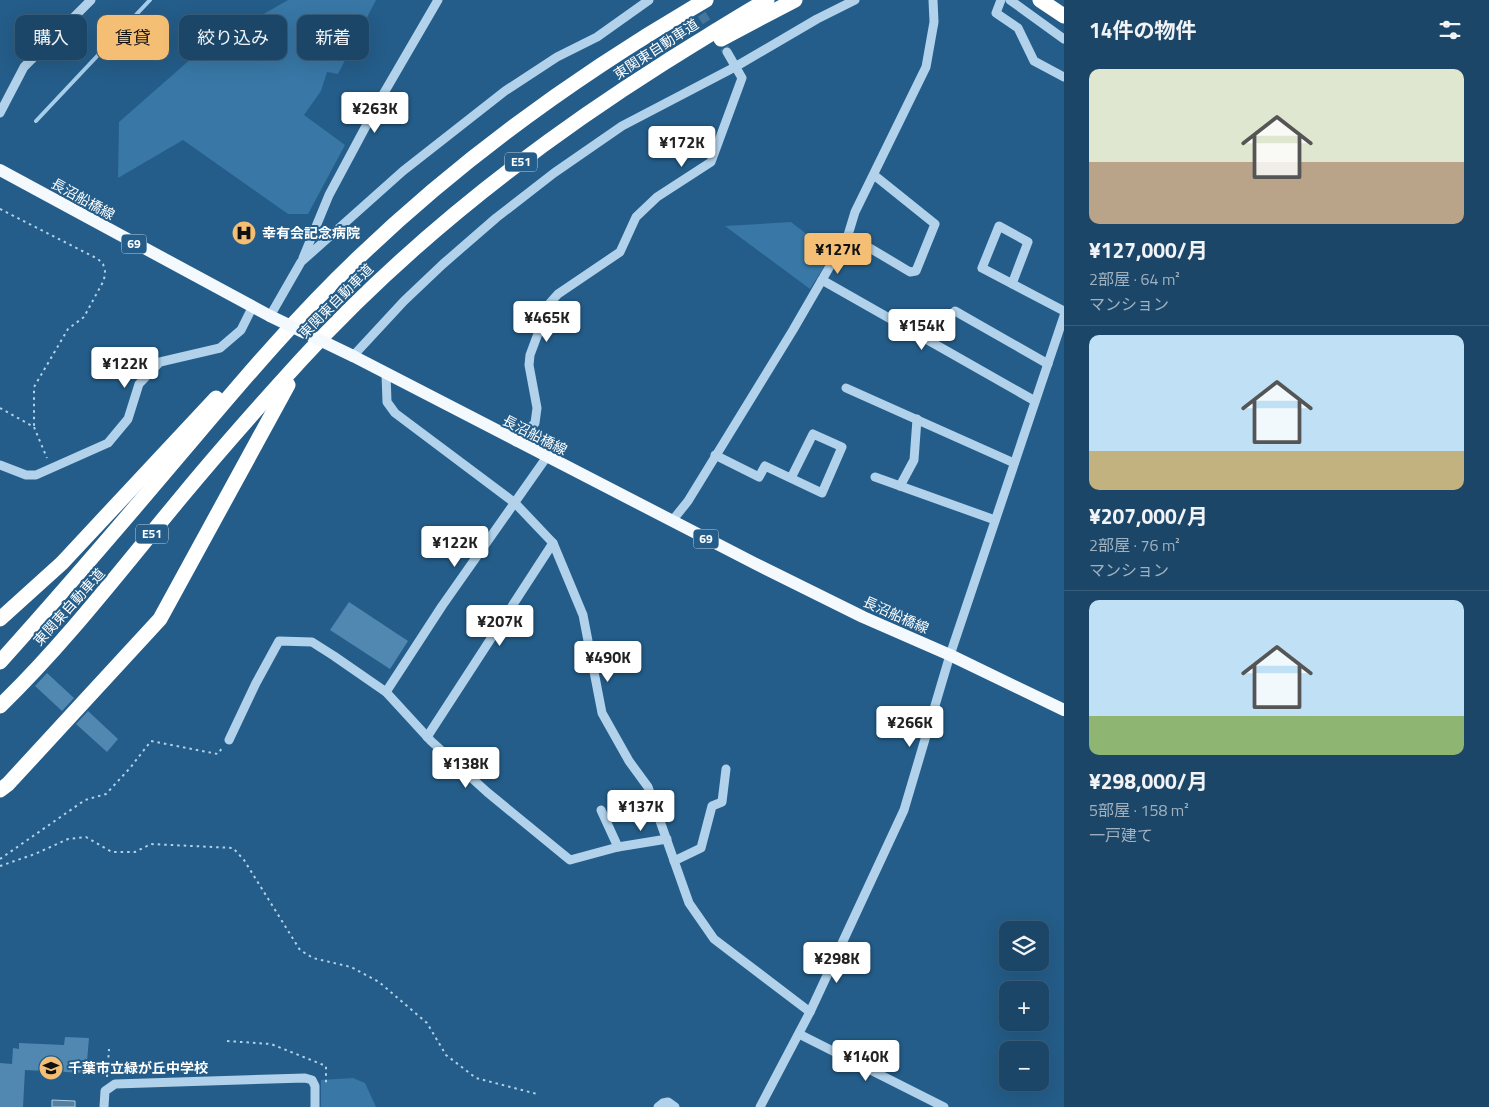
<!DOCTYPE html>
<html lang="ja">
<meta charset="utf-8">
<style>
body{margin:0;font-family:"Titillium Web","Noto Sans JP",sans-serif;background:#244d6d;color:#f1f3f6;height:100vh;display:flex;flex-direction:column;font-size:19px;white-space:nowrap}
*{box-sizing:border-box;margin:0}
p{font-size:16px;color:#a0b1c0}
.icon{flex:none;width:28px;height:28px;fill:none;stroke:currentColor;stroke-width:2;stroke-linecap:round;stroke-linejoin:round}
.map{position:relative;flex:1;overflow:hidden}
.sheet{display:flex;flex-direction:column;background:#1b4667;width:425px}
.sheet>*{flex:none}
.guide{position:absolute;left:15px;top:15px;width:475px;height:45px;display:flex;gap:10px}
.buttons{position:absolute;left:999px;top:921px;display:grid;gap:10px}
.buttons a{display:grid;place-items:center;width:50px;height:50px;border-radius:10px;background:#1b4667;box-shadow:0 5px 20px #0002,0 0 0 1px #395e7b;font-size:25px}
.price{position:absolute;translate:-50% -42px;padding:0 11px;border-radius:5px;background:#fff;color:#222;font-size:16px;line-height:32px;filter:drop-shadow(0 1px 2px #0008)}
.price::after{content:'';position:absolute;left:50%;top:30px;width:15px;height:11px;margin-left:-8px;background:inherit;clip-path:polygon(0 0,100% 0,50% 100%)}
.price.on{background:#f4bf74;color:#111}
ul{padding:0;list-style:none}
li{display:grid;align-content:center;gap:10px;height:265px;padding:0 25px}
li+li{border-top:1px solid #395e7b}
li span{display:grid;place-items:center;height:155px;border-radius:10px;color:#555}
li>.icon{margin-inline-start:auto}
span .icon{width:90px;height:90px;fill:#fffc;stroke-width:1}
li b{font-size:21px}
h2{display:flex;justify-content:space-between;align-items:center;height:60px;padding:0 25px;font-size:21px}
.tag{padding:0 18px;border-radius:10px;background:#1b4667;box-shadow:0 5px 20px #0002,0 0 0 1px #395e7b;font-size:18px;line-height:45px}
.tag.on{background:#f4bf74;color:#111}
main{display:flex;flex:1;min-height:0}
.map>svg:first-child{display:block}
.green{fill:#3877a6}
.water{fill:#577e9c;stroke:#a5ceeb}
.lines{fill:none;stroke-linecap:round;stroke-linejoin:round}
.stream{stroke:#a5ceeb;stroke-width:4}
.building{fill:#5088b2}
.minor-tunnel{stroke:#45759b;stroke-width:9;stroke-dasharray:9 4.5;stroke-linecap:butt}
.path{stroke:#b1d2ea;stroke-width:2;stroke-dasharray:2.5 4;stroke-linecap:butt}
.minor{stroke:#b1d2ea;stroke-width:9}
.major{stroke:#f4f9fe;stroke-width:12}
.highway{stroke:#fff;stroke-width:15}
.major-bridge{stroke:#f4f9fe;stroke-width:12}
.labels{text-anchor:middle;stroke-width:4;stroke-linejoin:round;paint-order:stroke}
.shield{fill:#245d89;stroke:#bdcedc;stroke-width:1}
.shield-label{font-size:12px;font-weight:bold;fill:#fff}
.street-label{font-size:14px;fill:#fff;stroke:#245d89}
.poi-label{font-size:14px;font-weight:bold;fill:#fff;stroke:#245d89;text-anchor:start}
</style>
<main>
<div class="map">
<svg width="1064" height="1107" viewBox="0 0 1064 1107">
<rect width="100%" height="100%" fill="#245d89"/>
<!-- green -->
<g class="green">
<path d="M288 0H376L338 74 327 72 321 91 304 115 345 145 308 214H288L183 140 118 178 119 122 201 50Z"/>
<path d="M791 222 832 254 810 289 725 226Z"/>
<path d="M353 1078 365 1083 376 1107H321V1080Z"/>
</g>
<!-- water -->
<path class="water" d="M52 1100 75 1101V1107H52Z"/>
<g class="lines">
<!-- stream -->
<path class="stream" d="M36 121 150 0"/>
</g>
<!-- building -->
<g class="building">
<path d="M349 602 408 641 390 669 330 630Z"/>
<path d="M47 673 74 698 62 711 35 686Z"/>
<path d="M88 711 118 739 107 752 76 724Z"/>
<path d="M65 1037 89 1038 86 1073 25 1070 23 1107H0V1063L12 1064 13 1048 19 1049V1043L64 1045Z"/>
</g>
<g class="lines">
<!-- minor-tunnel -->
<path class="minor-tunnel" d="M694 3 727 52"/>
<!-- path -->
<g class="path">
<path d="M0 209 98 259 103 264 105 271 104 280 84 317 68 329 34 387V427"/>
<path d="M0 408 34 427 47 458"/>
<path d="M0 859 85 800 106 794 130 768 151 741 218 754 222 748"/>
<path d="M0 866 35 854 68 839 86 837 112 852H135L151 844 233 848 244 860 300 950 313 958 351 967 379 982 427 1023 446 1055 476 1078 537 1094"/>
<path d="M227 1041 271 1044 326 1066V1083"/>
<path d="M107 1077 109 1049"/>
</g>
<!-- minor -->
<g class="minor">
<path d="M1001 0 996 13 1018 28 1034 61 1064 77"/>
<path d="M1010 0 1064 39"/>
<path d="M0 113 24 67 91 0"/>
<path d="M848 235 910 272 916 271 935 224 874 175"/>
<path d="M303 258 329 195 381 98 438 0"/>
<path d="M822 280 1035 401"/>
<path d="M1012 284 1028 242 999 226 982 268 1064 311"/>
<path d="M955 311 1048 364"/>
<path d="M270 316 301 262 403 171 505 91 557 57 597 37 649 0"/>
<path d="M353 356 404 301 443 264 496 218 554 173 622 126 735 67 817 19 855 0"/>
<path d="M386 374 387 402 395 413 515 503 553 543 583 615 602 713 629 761 648 787 689 903 714 939 810 1012"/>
<path d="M846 388 1014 463"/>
<path d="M516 442 535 423 537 408 529 365 530 355 549 304 558 294 620 252 636 217 657 197 711 162 742 78 727 52"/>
<path d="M715 455 759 477 765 466 822 493 842 447 813 434 791 478"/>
<path d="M0 465 26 475H36L108 443 128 419 139 384 160 362 220 348 241 330 252 308"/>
<path d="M875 477 995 520"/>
<path d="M900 486 914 460 917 419"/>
<path d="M672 521 688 501 793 330 848 235 855 212 926 67 934 22 933 0"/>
<path d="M386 692 442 606 546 458"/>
<path d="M427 737 553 543"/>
<path d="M229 740 256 683 279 641 312 642 334 656 386 692 431 741 487 792 570 860 618 847 667 839"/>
<path d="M601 810 618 847"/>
<path d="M674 861 701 848 712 806 722 802 726 769"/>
<path d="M799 1034 944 1107"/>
<path d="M104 1107 105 1091 115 1084 305 1078 312 1080 315 1086V1107"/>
<path d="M658 1107 663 1103 668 1102 675 1107"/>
<path d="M760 1107 810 1012 904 810 950 655 1064 316"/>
</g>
<!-- major -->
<g class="major">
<path d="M0 170 270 316"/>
<path d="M353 356 754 563 863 617 950 655 1064 710"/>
</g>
<!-- highway -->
<g class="highway">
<path d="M1040 0 1064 16"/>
<path d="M721 39 795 0"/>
<path d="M0 619 62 563 216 398"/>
<path d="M0 662C62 593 123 522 183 451 239 385 294 319 357 259 462 158 580 73 706 0"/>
<path d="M0 706C67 641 123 567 183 495 221 449 261 404 301 360 407 244 531 147 664 63 698 42 732 20 767 0"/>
<path d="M0 790 8 784 160 619 288 385"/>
</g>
<!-- major-bridge -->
<path class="major-bridge" d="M270 316 353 356"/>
</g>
<!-- icons -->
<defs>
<symbol id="hospital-disc" viewBox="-11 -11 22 22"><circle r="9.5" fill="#f4bf74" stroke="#245d89"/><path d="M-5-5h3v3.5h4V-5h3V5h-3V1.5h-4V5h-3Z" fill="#111"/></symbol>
<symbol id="school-disc" viewBox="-11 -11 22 22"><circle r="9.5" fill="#f4bf74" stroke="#245d89"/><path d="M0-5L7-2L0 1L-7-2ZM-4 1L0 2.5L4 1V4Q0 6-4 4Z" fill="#111"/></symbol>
</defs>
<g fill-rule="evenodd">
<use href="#hospital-disc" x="230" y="219" width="28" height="28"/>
<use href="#school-disc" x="37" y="1054" width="28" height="28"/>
</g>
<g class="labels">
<!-- shield labels -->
<g class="shield">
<rect x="505" y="152.5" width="32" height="19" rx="4"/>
<rect x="121.5" y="234.5" width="25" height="19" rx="4"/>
<rect x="136" y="524.5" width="32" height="19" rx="4"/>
<rect x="693.5" y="529.5" width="25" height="19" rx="4"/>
</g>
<g class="shield-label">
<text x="521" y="166">E51</text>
<text x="134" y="248">69</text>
<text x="152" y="538">E51</text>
<text x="706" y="543">69</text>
</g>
<!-- street labels -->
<g class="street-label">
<text transform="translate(656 49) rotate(-33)" y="5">東関東自動車道</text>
<text transform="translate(83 199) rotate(29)" y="5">長沼船橋線</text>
<text transform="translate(336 301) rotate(-45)" y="5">東関東自動車道</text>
<text transform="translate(535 435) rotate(27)" y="5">長沼船橋線</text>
<text transform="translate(69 607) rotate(-48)" y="5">東関東自動車道</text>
<text transform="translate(896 615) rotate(24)" y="5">長沼船橋線</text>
</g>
<!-- poi labels -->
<g class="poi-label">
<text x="262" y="238">幸有会記念病院</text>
<text x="68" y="1073">千葉市立緑が丘中学校</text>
</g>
</g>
</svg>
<div class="buttons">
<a><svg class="icon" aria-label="layers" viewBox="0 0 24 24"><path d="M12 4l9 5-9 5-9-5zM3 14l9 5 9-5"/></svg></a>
<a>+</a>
<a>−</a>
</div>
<b class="price" style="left:375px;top:134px">¥263K</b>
<b class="price" style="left:682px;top:168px">¥172K</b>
<b class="price on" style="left:838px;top:275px">¥127K</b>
<b class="price" style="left:547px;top:343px">¥465K</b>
<b class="price" style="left:922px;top:351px">¥154K</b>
<b class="price" style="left:125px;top:389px">¥122K</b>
<b class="price" style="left:455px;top:568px">¥122K</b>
<b class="price" style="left:500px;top:647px">¥207K</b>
<b class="price" style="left:608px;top:683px">¥490K</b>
<b class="price" style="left:910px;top:748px">¥266K</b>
<b class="price" style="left:466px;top:789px">¥138K</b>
<b class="price" style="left:641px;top:832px">¥137K</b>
<b class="price" style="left:837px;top:984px">¥298K</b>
<b class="price" style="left:866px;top:1082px">¥140K</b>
<div class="guide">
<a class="tag">購入</a>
<a class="tag on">賃貸</a>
<a class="tag">絞り込み</a>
<a class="tag">新着</a>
</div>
</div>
<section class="sheet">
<h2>14件の物件<svg class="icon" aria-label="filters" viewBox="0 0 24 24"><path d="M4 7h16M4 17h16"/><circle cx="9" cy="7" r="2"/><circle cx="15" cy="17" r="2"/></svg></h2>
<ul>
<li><span style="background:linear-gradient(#dfe7d0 60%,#b9a48a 0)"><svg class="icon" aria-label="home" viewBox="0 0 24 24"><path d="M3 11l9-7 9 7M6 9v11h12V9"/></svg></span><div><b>¥127,000/月</b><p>2部屋 · 64 m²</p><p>マンション</p></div></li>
<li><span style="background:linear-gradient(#bfe0f5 75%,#c2b280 0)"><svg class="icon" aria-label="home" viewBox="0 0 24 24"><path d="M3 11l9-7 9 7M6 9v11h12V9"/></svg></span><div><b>¥207,000/月</b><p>2部屋 · 76 m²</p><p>マンション</p></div></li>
<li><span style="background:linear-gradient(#bfe0f5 75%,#8fb573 0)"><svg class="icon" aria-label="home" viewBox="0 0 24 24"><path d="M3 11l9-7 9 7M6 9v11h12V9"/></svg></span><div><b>¥298,000/月</b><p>5部屋 · 158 m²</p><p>一戸建て</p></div></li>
</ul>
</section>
</main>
